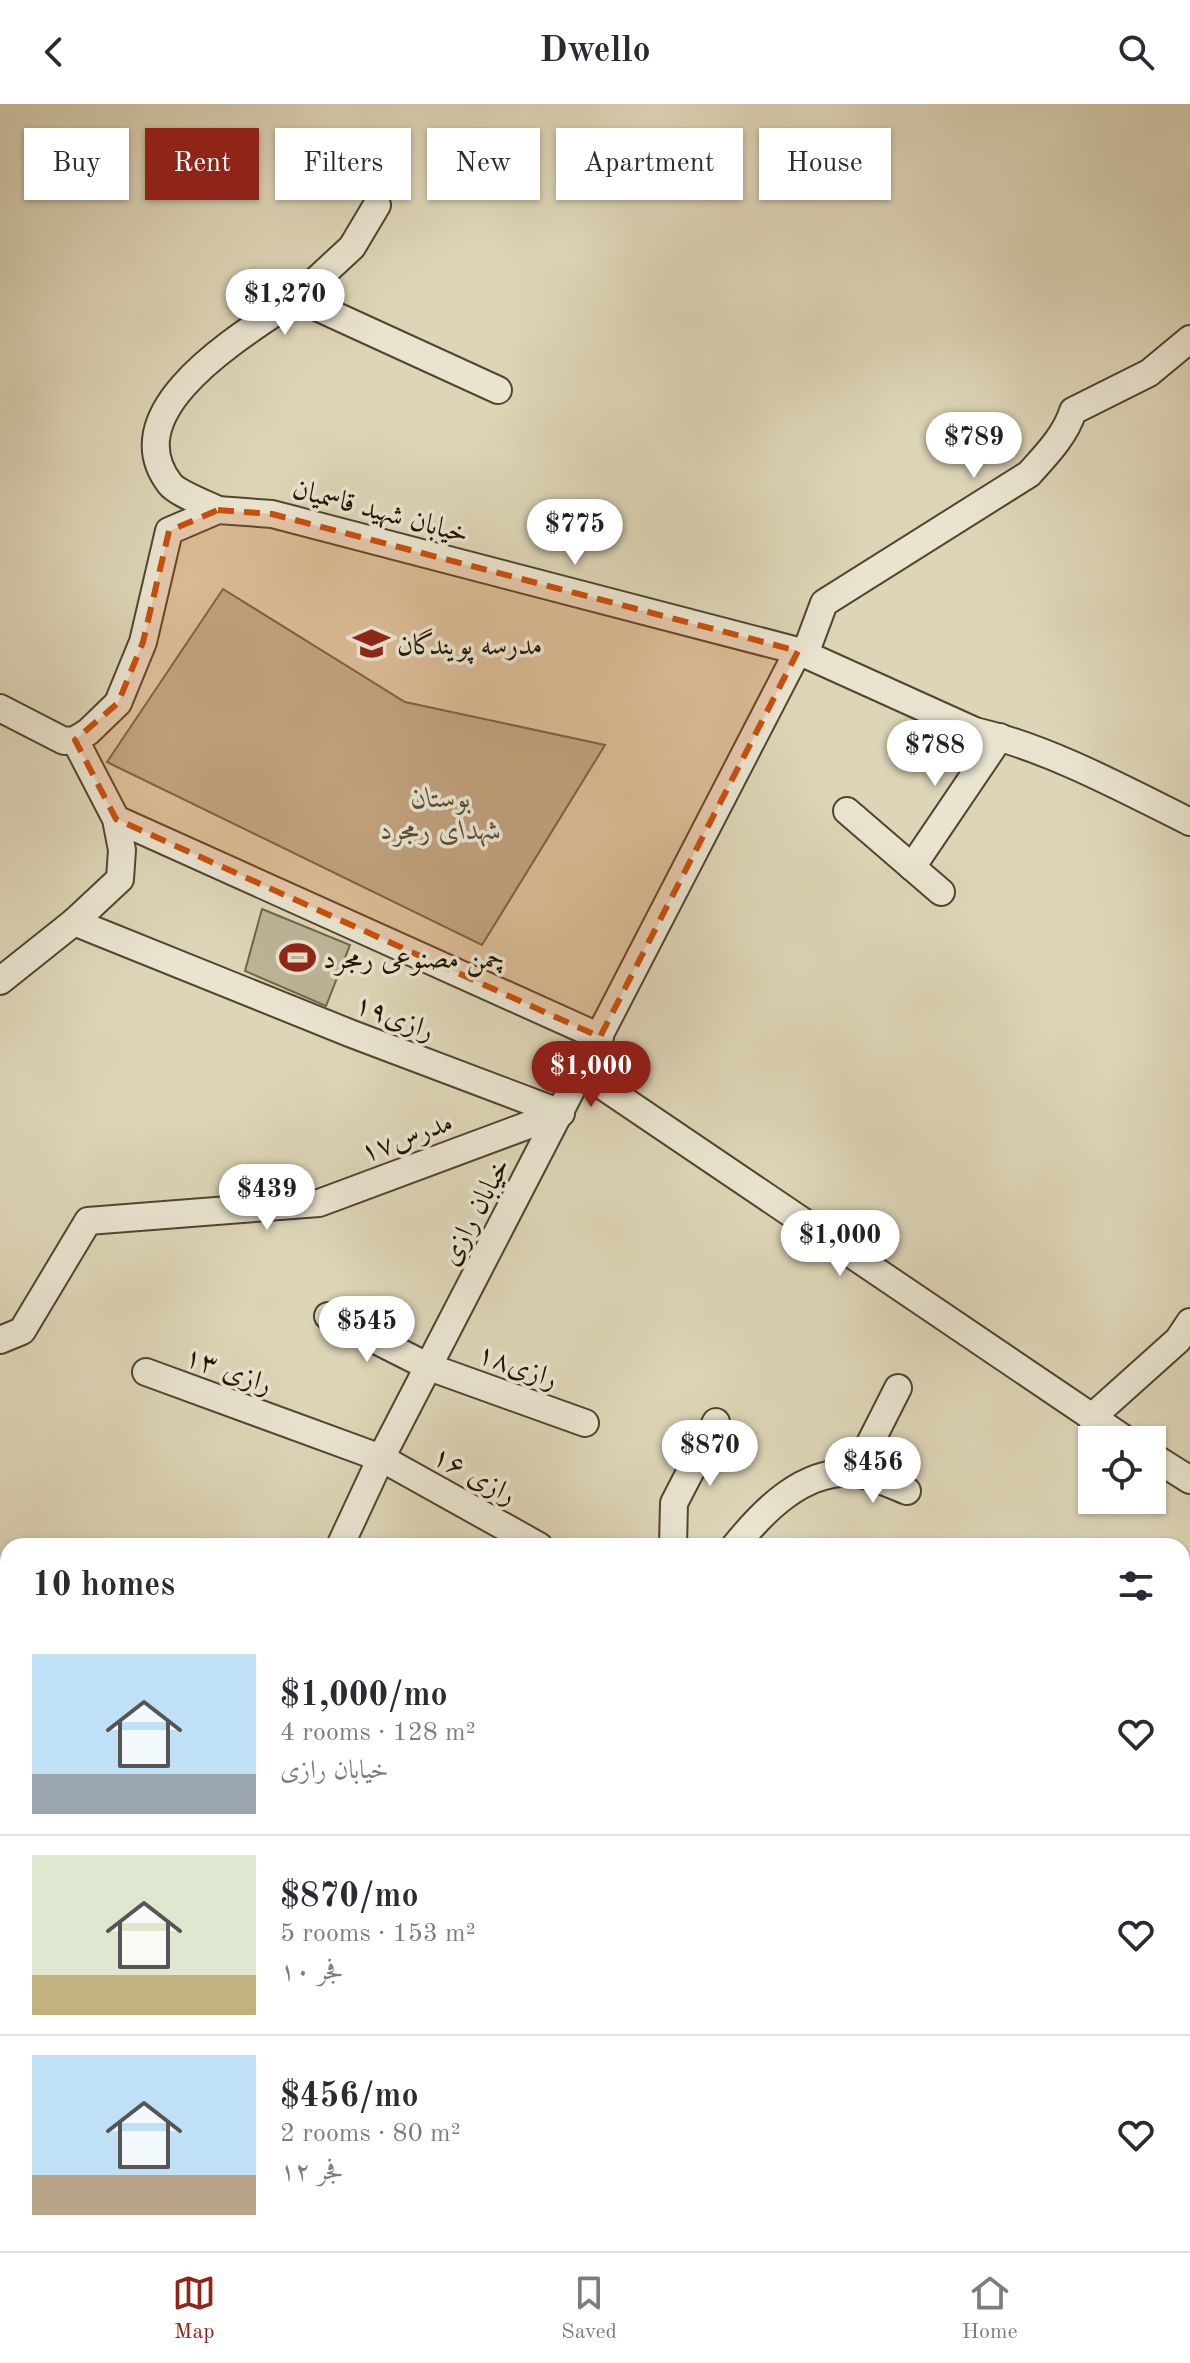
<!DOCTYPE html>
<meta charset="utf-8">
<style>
body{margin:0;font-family:"Old Standard TT",Amiri,serif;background:#f7f7f7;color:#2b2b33;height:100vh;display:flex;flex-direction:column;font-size:30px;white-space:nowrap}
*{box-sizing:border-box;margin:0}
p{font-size:26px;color:#7c7c81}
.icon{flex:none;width:44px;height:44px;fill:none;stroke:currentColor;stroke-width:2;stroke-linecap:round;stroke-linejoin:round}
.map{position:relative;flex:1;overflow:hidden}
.drawer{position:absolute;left:0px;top:1434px;width:1190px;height:714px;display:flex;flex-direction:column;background:#fff;border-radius:24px 24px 0 0;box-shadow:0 2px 6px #0004}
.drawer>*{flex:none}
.banner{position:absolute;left:24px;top:24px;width:1142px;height:72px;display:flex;gap:16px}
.tools{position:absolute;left:1078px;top:1322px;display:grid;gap:16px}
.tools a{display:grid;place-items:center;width:88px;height:88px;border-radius:0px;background:#fff;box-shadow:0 2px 6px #0004;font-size:40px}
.price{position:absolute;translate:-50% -68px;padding:0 18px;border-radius:28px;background:#fff;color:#222;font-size:26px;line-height:52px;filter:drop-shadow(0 2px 4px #0008)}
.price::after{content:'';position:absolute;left:50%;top:48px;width:24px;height:18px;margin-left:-12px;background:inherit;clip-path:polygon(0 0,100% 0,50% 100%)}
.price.active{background:#8f2418;color:#fff}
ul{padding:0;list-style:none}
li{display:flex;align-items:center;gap:24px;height:200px;padding:0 32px}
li+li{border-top:2px solid #e1e1e2}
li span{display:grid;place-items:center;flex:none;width:224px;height:160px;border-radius:0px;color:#555}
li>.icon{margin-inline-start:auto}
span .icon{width:96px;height:96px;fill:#fffc;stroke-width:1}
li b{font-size:34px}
h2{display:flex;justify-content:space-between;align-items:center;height:96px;padding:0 32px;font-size:34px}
.chip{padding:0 28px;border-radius:0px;background:#fff;box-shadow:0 2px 6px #0004;font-size:28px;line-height:72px}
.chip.active{background:#8f2418;color:#fff}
header{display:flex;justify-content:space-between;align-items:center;height:104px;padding:0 32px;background:#fff;font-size:36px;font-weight:600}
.dock{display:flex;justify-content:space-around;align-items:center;height:112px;border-top:2px solid #e1e1e2;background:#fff;font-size:22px;color:#7c7c81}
.dock a{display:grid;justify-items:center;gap:4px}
.dock .active{color:#8f2418}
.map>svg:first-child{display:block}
.green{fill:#bdb498;stroke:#70644c;stroke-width:2}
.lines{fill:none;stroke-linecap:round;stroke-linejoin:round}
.minor-casing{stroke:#52442e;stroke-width:30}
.minor{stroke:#e9e4d0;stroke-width:26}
.marked{fill:#ca4e0a;fill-opacity:0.2;stroke:#ca4e0a;stroke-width:6;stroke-dasharray:16 10;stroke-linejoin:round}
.labels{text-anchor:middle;stroke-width:7;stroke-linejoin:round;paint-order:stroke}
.street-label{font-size:28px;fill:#231301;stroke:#e9e4d0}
.poi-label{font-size:28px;fill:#231301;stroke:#e9e4d0;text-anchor:start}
.park-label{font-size:28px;font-style:italic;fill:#594b36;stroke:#e9e4d0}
</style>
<header><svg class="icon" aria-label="back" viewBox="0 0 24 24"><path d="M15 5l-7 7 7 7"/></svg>Dwello<svg class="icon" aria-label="search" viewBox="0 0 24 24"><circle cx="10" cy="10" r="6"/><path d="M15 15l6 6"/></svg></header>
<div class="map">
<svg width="1190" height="2147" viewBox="0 0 1190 2147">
<rect width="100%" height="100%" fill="#ddd5b7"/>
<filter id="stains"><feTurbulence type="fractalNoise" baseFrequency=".0025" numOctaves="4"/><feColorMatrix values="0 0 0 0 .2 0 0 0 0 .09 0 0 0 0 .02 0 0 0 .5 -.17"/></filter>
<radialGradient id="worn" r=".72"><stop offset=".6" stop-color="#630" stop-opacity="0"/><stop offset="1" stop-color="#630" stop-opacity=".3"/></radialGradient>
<!-- green -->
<g class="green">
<path d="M223 485 405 598 605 641 482 841 107 658Z"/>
<path d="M262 805 350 841 326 902 245 867Z"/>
</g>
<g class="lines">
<defs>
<g id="minor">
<path d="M297 194 352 143 377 101"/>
<path d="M218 406C206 400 177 389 170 380 112 305 246 229 297 194L498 286"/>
<path d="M805 550 824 499 1029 370C1046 351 1065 332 1073 307L1149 269 1190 235"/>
<path d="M0 604 64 637 75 636 88 628 118 599 143 538 169 427 218 406 272 410 798 547 975 627C1048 644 1122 684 1190 718"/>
<path d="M847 707 941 788"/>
<path d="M116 715 600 933"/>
<path d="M912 763 1000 633"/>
<path d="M74 818 352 930 561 1009"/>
<path d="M0 877 74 818 120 775 122 746 116 715 75 636"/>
<path d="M582 968 1126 1336"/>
<path d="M328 1212 429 1263 585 1319"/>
<path d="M0 1236 22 1227 88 1117 319 1099 561 1009"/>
<path d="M146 1268 381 1354 539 1442"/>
<path d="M1091 1314 1178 1236 1190 1218"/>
<path d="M1152 1352 1190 1376"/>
<path d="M855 1369 898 1284"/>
<path d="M340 1442 381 1354 798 547"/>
<path d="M673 1442 674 1399 716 1318"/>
<path d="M735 1442C764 1406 803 1366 853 1369 870 1370 891 1381 907 1387"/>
<path d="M0 1515 8 1519"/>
<path d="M1182 1582 1190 1585"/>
<path d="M0 1804 8 1806"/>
<path d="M1182 1983 1190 1986"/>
<path d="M0 2011 8 2014"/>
<path d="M0 2123 8 2106"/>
<path d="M330 2140 343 2145"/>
<path d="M690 2140 701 2147"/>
<path d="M875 2140 890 2147"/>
<path d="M1104 2140 1118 2147"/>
<path d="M117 2147 119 2141 142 2147"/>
<path d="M928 2147 932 2140"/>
</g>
</defs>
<!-- minor casing -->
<use href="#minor" class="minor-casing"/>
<!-- minor -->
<use href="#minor" class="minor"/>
</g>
<!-- marked area -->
<path class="marked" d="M218 406 272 410 798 547 600 933 116 715 75 636 118 599 143 538 169 427Z"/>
<!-- icons -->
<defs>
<symbol id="school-bare" viewBox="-9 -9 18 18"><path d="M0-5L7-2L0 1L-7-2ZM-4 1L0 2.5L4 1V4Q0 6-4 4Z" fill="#8f2418" stroke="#e9e4d0" stroke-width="2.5" paint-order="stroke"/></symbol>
<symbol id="stadium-bare" viewBox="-9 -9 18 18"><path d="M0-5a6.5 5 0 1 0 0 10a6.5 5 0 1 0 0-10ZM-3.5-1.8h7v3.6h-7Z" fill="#8f2418" stroke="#e9e4d0" stroke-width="2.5" paint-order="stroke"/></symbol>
</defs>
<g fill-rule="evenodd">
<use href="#school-bare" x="346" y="514" width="51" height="51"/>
<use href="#stadium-bare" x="272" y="828" width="51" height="51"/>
</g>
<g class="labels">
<!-- street labels -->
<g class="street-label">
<text transform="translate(381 406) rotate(15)" y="10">خیابان شهید قاسمیان</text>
<text transform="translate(395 912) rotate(21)" y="10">رازی۱۹</text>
<text transform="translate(406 1032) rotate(-20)" y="10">مدرس۱۷</text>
<text transform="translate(474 1107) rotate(-62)" y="10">خیابان رازی</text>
<text transform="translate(518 1261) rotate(20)" y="10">رازی۱۸</text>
<text transform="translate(229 1265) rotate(20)" y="10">رازی ۱۳</text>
<text transform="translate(475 1370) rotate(29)" y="10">رازی ۱۶</text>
</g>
<!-- poi labels -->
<g class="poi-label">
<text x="397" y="550">مدرسه پویندگان</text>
<text x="323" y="864">چمن مصنوعی رمجرد</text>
</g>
<!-- park labels -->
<g class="park-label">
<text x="441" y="703">بوستان<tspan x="441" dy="32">شهدای رمجرد</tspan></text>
</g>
</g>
<rect width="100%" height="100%" filter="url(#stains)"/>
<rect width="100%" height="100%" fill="url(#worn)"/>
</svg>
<div class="tools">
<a><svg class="icon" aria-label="locate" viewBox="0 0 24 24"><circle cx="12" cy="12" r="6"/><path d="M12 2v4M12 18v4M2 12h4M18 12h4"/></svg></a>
</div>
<b class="price" style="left:285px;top:233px">$1,270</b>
<b class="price" style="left:974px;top:376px">$789</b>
<b class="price" style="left:575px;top:463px">$775</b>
<b class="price" style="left:935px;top:684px">$788</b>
<b class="price active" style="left:591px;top:1005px">$1,000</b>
<b class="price" style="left:267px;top:1128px">$439</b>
<b class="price" style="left:840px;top:1174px">$1,000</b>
<b class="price" style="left:367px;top:1260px">$545</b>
<b class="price" style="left:710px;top:1384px">$870</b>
<b class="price" style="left:873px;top:1401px">$456</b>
<div class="banner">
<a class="chip">Buy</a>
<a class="chip active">Rent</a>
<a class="chip">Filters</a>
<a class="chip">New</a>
<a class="chip">Apartment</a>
<a class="chip">House</a>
</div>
<section class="drawer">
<h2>10 homes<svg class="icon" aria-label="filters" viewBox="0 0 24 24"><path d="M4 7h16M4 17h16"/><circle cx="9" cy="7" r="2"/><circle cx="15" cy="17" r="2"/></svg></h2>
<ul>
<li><span style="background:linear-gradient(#bfe0f5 75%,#9aa5b1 0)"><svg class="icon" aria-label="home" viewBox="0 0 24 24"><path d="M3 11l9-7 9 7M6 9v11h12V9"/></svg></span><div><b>$1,000/mo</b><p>4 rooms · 128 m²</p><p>خیابان رازی</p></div><svg class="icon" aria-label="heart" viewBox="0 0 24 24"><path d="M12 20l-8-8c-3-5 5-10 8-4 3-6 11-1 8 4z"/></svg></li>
<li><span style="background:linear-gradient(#dfe7d0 75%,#c2b280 0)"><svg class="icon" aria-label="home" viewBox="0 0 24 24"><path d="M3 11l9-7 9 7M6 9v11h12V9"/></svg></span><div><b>$870/mo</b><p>5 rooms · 153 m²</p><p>فجر ۱۰</p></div><svg class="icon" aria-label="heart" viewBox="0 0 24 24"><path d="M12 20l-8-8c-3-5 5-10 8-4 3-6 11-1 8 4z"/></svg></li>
<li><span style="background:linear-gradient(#bfe0f5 75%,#b9a48a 0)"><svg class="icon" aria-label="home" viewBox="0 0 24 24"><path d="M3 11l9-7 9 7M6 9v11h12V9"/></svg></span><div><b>$456/mo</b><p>2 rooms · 80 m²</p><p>فجر ۱۲</p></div><svg class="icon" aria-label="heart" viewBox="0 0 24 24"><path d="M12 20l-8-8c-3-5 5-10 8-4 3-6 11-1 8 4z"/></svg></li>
</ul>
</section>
</div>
<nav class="dock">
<a class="active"><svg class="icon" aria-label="map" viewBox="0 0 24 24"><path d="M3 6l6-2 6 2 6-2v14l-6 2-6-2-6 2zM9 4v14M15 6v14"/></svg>Map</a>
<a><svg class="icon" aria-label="saved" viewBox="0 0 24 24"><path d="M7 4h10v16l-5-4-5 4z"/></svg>Saved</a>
<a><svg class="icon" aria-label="home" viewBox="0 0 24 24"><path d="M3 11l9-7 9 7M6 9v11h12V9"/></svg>Home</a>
</nav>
